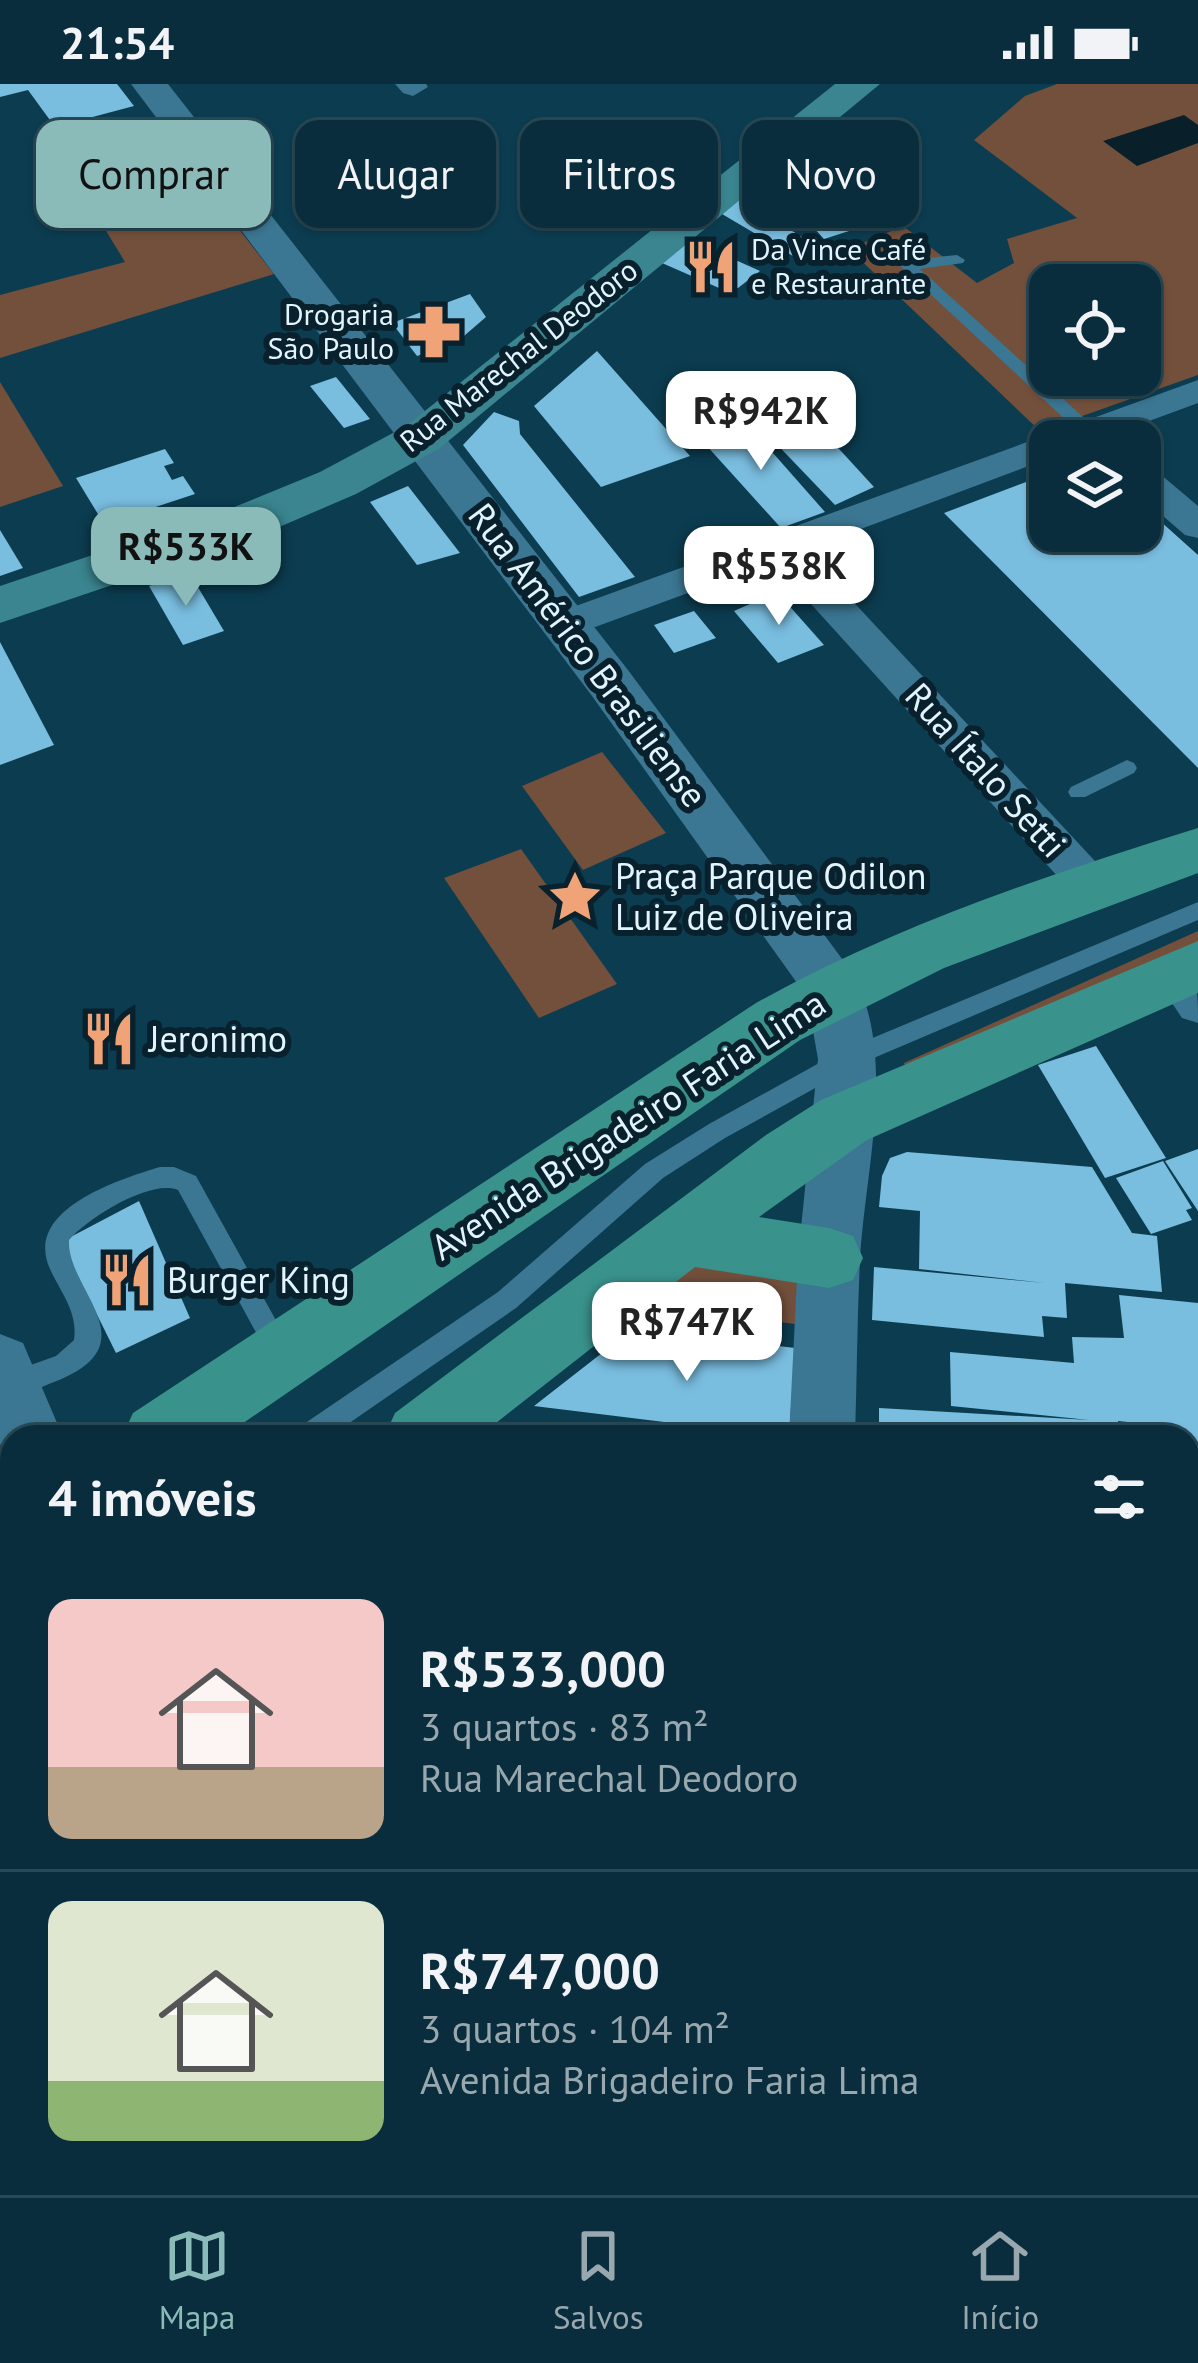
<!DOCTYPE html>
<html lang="pt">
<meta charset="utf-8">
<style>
body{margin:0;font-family:"PT Sans",sans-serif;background:#173947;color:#f1f3f6;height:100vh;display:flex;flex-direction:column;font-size:45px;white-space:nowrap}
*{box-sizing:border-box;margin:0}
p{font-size:39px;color:#99a8af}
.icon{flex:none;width:66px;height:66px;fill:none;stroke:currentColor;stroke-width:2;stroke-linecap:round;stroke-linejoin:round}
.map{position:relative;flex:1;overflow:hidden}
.drawer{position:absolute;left:0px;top:1341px;width:1200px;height:771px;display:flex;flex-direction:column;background:#092d3c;border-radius:36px 36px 0 0;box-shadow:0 3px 9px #0004,0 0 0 3px #294956}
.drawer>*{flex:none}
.top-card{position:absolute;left:36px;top:36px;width:1128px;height:108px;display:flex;gap:24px}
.fabs{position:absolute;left:1029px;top:180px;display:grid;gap:24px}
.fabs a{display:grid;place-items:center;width:132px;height:132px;border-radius:24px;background:#092d3c;box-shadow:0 3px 9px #0004,0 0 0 3px #294956;font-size:60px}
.price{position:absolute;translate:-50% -102px;padding:0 27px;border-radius:24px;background:#fff;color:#222;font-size:39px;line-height:78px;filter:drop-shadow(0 3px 6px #0008)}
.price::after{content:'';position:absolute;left:50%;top:72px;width:36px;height:27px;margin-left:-18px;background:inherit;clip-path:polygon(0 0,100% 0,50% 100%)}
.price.current{background:#8bbbb9;color:#111}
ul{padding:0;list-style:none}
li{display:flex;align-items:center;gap:36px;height:300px;padding:0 48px}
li+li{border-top:3px solid #294956}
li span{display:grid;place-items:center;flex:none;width:336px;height:240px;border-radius:24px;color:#555}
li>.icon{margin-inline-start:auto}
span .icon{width:144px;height:144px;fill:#fffc;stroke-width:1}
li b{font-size:51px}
h2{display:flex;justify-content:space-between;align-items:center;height:144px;padding:0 48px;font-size:51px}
.tag{padding:0 42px;border-radius:24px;background:#092d3c;box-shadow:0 3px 9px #0004,0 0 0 3px #294956;font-size:42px;line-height:108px}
.tag.current{background:#8bbbb9;color:#111}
.status{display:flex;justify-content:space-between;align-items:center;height:84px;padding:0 60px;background:#092d3c;direction:ltr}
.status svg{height:33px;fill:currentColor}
.tab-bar{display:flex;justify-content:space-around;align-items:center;height:168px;border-top:3px solid #294956;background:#092d3c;font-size:33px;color:#99a8af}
.tab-bar a{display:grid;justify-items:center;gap:6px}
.tab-bar .current{color:#8bbbb9}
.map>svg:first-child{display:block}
.green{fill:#73503c;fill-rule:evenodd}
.water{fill:#091f29}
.building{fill:#79bddf}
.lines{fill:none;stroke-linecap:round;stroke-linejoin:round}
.service{fill:#3b7692;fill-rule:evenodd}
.minor{fill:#3b7692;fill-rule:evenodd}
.tertiary{fill:#3b7692;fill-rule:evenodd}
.secondary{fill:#3a858f;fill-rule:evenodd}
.primary{fill:#39938c;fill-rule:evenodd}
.labels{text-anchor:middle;stroke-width:12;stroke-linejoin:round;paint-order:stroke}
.far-poi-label{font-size:30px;fill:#e2f4fe;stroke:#08212d;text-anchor:start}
.far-street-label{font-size:30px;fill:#e2f4fe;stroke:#08212d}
.street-label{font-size:36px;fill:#e2f4fe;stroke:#08212d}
.poi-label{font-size:36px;fill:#e2f4fe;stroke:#08212d;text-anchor:start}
</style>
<div class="status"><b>21:54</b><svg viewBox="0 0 49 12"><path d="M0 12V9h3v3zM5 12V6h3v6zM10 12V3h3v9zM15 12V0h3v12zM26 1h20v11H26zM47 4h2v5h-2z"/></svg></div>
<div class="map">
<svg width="1198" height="2111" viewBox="0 0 1198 2111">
<rect width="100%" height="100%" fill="#0c3c50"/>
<!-- green -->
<g class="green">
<path d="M1057 0H1198V291L1040 347 849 165 903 142 977 199 1014 179 1007 155 1077 134 974 56 1025 12ZM1050 201H1140V291H1050Z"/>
<path d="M161 46 274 190 0 274V211L125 178 69 86 86 66Z"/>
<path d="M0 298 63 402 0 423Z"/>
<path d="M602 668 666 749 583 786 522 702Z"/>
<path d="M521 765 617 900 539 934 444 794Z"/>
<path d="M1198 847V863L906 984 904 979Z"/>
<path d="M691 1160 809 1175 803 1241 630 1219Z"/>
</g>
<!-- water -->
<path class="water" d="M1184 31 1198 41V59L1137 82 1103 57Z"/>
<!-- building -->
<g class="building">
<path d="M0 0H117L134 22 55 43 28 6 0 13Z"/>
<path d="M655 52 702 91 692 97 643 56Z"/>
<path d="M793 70 871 140 824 155 802 131 781 140 813 160 798 175 722 130Z"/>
<path d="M691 156 760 187 738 204H719L662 179Z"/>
<path d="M470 210 486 233 457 258 417 272 392 239Z"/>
<path d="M597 267 690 372 601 403 534 322Z"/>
<path d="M336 293 370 335 344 344 310 302Z"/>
<path d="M785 306 874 403 835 421 743 325Z"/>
<path d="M494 328 519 337 520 350 635 493 579 513 463 361Z"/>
<path d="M743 335 825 428 781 444 697 351Z"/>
<path d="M165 365 174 379 164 382 172 396 183 392 195 410 104 440 76 394Z"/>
<path d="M1050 389V447H1140V419L1198 471V684L944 429Z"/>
<path d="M408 402 460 469 417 481 370 418Z"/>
<path d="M0 446 23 484 0 492Z"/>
<path d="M189 488 224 547 183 561 149 502Z"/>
<path d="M777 508 824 561 778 579 734 527Z"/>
<path d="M694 527 716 554 674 569 654 541Z"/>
<path d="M0 558 54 661 0 681Z"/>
<path d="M1096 962 1166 1074 1105 1094 1038 981Z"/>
<path d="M1198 1065V1127L1165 1077Z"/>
<path d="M907 1068 1092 1083 1132 1149 1157 1152 1162 1208 1065 1199 1067 1234 1042 1232 1044 1253 872 1236 874 1183 1045 1199 919 1185 920 1127 879 1123 882 1092 890 1074Z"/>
<path d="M1163 1077 1192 1124 1186 1126 1192 1136 1151 1150 1116 1094Z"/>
<path d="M139 1117 190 1234 116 1269 61 1158Z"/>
<path d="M1119 1211 1198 1219V1383L1188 1381V1353H1158L1157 1341 1118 1337 1119 1353H879V1324L1089 1336 951 1322 950 1268 1074 1279 1072 1253 1124 1254Z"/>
<path d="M634 1244 795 1264 789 1353H704L705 1343 534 1322Z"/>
<path d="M12 1653V1832L7 1834 12 1849V1931L0 1937V1659Z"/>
<path d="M12 1959V2100H97L77 2111H0V2039L10 2062 0 2028V1965Z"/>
<path d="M106 2100H152L132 2111H109Z"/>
<path d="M512 2100H601L606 2111H513Z"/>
<path d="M673 2100H768L751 2111H678Z"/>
</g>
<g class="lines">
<!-- service -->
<g class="service">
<path d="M678 92H690L727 114 713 117 678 98Z"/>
<path d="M957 171 965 176 963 179 920 185 1094 343V351H1082L899 181 907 176Z"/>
<path d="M1127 676 1134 679 1137 684 1134 689 1085 713H1071L1068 708 1071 703Z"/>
<path d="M1198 818V836L855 982 725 1054 663 1094 516 1224 329 1353H294L298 1344 498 1208 645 1080 709 1040 839 968Z"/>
<path d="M160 1083H174L196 1092 288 1258 292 1266 288 1274 279 1278 270 1274 178 1106C150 1095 88 1134 69 1156 66 1206 153 1260 54 1298 38 1304 16 1316 0 1310V1292L56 1272 74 1256C78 1228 61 1209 50 1185 23 1126 117 1096 160 1083Z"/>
<path d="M12 1506V1535L0 1540V1511Z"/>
</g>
<!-- minor -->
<g class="minor">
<path d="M395 0H426L428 3 413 12 403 9Z"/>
<path d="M1198 296V319L1095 357H1050V374L805 466 1108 791 1115 803 1108 815 1093 820 1078 815 773 478 565 554 551 551 545 541 551 531Z"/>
<path d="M1140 380 1153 384 1198 422V454L1185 451 1140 412Z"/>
<path d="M1175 871C1198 881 1198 910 1198 939L1182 934 1152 889 1159 876Z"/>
</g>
<!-- tertiary -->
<g class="tertiary">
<path d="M131 0H168L628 586 854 891C897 975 865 1086 860 1176 857 1235 857 1294 855 1353H789L798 1174 818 975 807 913 592 612Z"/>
<path d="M0 1250 23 1259 63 1353H12V1377L0 1360Z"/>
</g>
<!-- secondary -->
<path class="secondary" d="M835 0H880L440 364 356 410 263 450 0 539V502L227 426 320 388 406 342Z"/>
<!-- primary -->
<g class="primary">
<path d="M1198 744V789L944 884 800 956 223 1353H122L133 1329 756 919C894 842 1047 791 1198 744Z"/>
<path d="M1198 857V909L867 1056 759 1133 829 1144 853 1152 863 1174 853 1196 829 1204 695 1183 478 1353H384L395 1329 766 1051 821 1016Z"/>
<path d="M12 1391V1463L0 1468V1396Z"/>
<path d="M1198 1533V1613L1188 1617V1537Z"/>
<path d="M12 1566V1646L0 1651V1571Z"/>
<path d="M1188 1751 1198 1753V1837L1188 1835Z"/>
<path d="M245 2100H351L346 2111H240Z"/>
</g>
</g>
<!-- icons -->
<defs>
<symbol id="restaurant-bare" viewBox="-9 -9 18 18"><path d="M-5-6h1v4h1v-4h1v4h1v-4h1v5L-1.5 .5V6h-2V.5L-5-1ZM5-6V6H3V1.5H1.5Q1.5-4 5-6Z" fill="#efa377" stroke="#08212d" stroke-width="2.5" paint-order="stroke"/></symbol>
<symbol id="pharmacy-bare" viewBox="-9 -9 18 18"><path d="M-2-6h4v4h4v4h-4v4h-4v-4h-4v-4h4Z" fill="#efa377" stroke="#08212d" stroke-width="2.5" paint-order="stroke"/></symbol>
<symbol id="sight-bare" viewBox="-9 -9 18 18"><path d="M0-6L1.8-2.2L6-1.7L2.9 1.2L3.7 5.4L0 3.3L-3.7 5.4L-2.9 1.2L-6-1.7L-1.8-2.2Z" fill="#efa377" stroke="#08212d" stroke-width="2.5" paint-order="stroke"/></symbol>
</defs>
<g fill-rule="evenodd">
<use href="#restaurant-bare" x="673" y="145" width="76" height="76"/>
<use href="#pharmacy-bare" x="396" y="210" width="76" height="76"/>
<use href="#sight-bare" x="537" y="775" width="76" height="76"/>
<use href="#restaurant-bare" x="71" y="917" width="76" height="76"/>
<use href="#restaurant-bare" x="89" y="1158" width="76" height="76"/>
</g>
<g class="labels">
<!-- far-poi labels -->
<g class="far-poi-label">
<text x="751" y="176">Da Vince Café<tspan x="751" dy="34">e Restaurante</tspan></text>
<text x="394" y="241" text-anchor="end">Drogaria<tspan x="394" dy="34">São Paulo</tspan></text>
</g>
<!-- far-street labels -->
<g class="far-street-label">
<text transform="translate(519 272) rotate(-38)" y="10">Rua Marechal Deodoro</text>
</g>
<!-- street labels -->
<g class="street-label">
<text transform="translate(588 571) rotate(53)" y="13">Rua Américo Brasiliense</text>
<text transform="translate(986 686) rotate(48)" y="13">Rua Ítalo Setti</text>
<text transform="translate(628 1041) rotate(-33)" y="13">Avenida Brigadeiro Faria Lima</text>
</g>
<!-- poi labels -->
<g class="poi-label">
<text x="615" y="805">Praça Parque Odilon<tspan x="615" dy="41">Luiz de Oliveira</tspan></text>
<text x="149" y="968">Jeronimo</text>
<text x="167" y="1209">Burger King</text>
</g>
</g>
</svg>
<div class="fabs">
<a><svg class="icon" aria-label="locate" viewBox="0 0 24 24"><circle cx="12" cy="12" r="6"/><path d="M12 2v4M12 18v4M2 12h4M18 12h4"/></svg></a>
<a><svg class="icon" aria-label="layers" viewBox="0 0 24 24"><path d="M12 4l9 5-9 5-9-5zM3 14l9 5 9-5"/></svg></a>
</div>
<b class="price" style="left:761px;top:389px">R$942K</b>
<b class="price current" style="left:186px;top:525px">R$533K</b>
<b class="price" style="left:779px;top:544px">R$538K</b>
<b class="price" style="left:687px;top:1300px">R$747K</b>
<div class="top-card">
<a class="tag current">Comprar</a>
<a class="tag">Alugar</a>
<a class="tag">Filtros</a>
<a class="tag">Novo</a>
</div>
<section class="drawer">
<h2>4 imóveis<svg class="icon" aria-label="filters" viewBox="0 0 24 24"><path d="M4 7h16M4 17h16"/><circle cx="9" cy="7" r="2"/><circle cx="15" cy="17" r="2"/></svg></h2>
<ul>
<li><span style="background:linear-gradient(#f6c9c9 70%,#b9a48a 0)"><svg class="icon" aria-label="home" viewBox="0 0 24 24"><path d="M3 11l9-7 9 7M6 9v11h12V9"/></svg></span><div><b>R$533,000</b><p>3 quartos · 83 m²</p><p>Rua Marechal Deodoro</p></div></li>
<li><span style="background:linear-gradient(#dfe7d0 75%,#8fb573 0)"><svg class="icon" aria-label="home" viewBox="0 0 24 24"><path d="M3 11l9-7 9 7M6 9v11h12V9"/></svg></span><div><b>R$747,000</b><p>3 quartos · 104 m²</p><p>Avenida Brigadeiro Faria Lima</p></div></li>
</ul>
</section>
</div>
<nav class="tab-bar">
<a class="current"><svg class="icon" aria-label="map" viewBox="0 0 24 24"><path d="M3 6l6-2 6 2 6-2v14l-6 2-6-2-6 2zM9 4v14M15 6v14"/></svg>Mapa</a>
<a><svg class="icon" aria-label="saved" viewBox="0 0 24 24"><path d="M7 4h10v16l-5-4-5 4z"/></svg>Salvos</a>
<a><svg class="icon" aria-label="home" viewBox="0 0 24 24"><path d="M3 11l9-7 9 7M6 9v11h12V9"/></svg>Início</a>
</nav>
